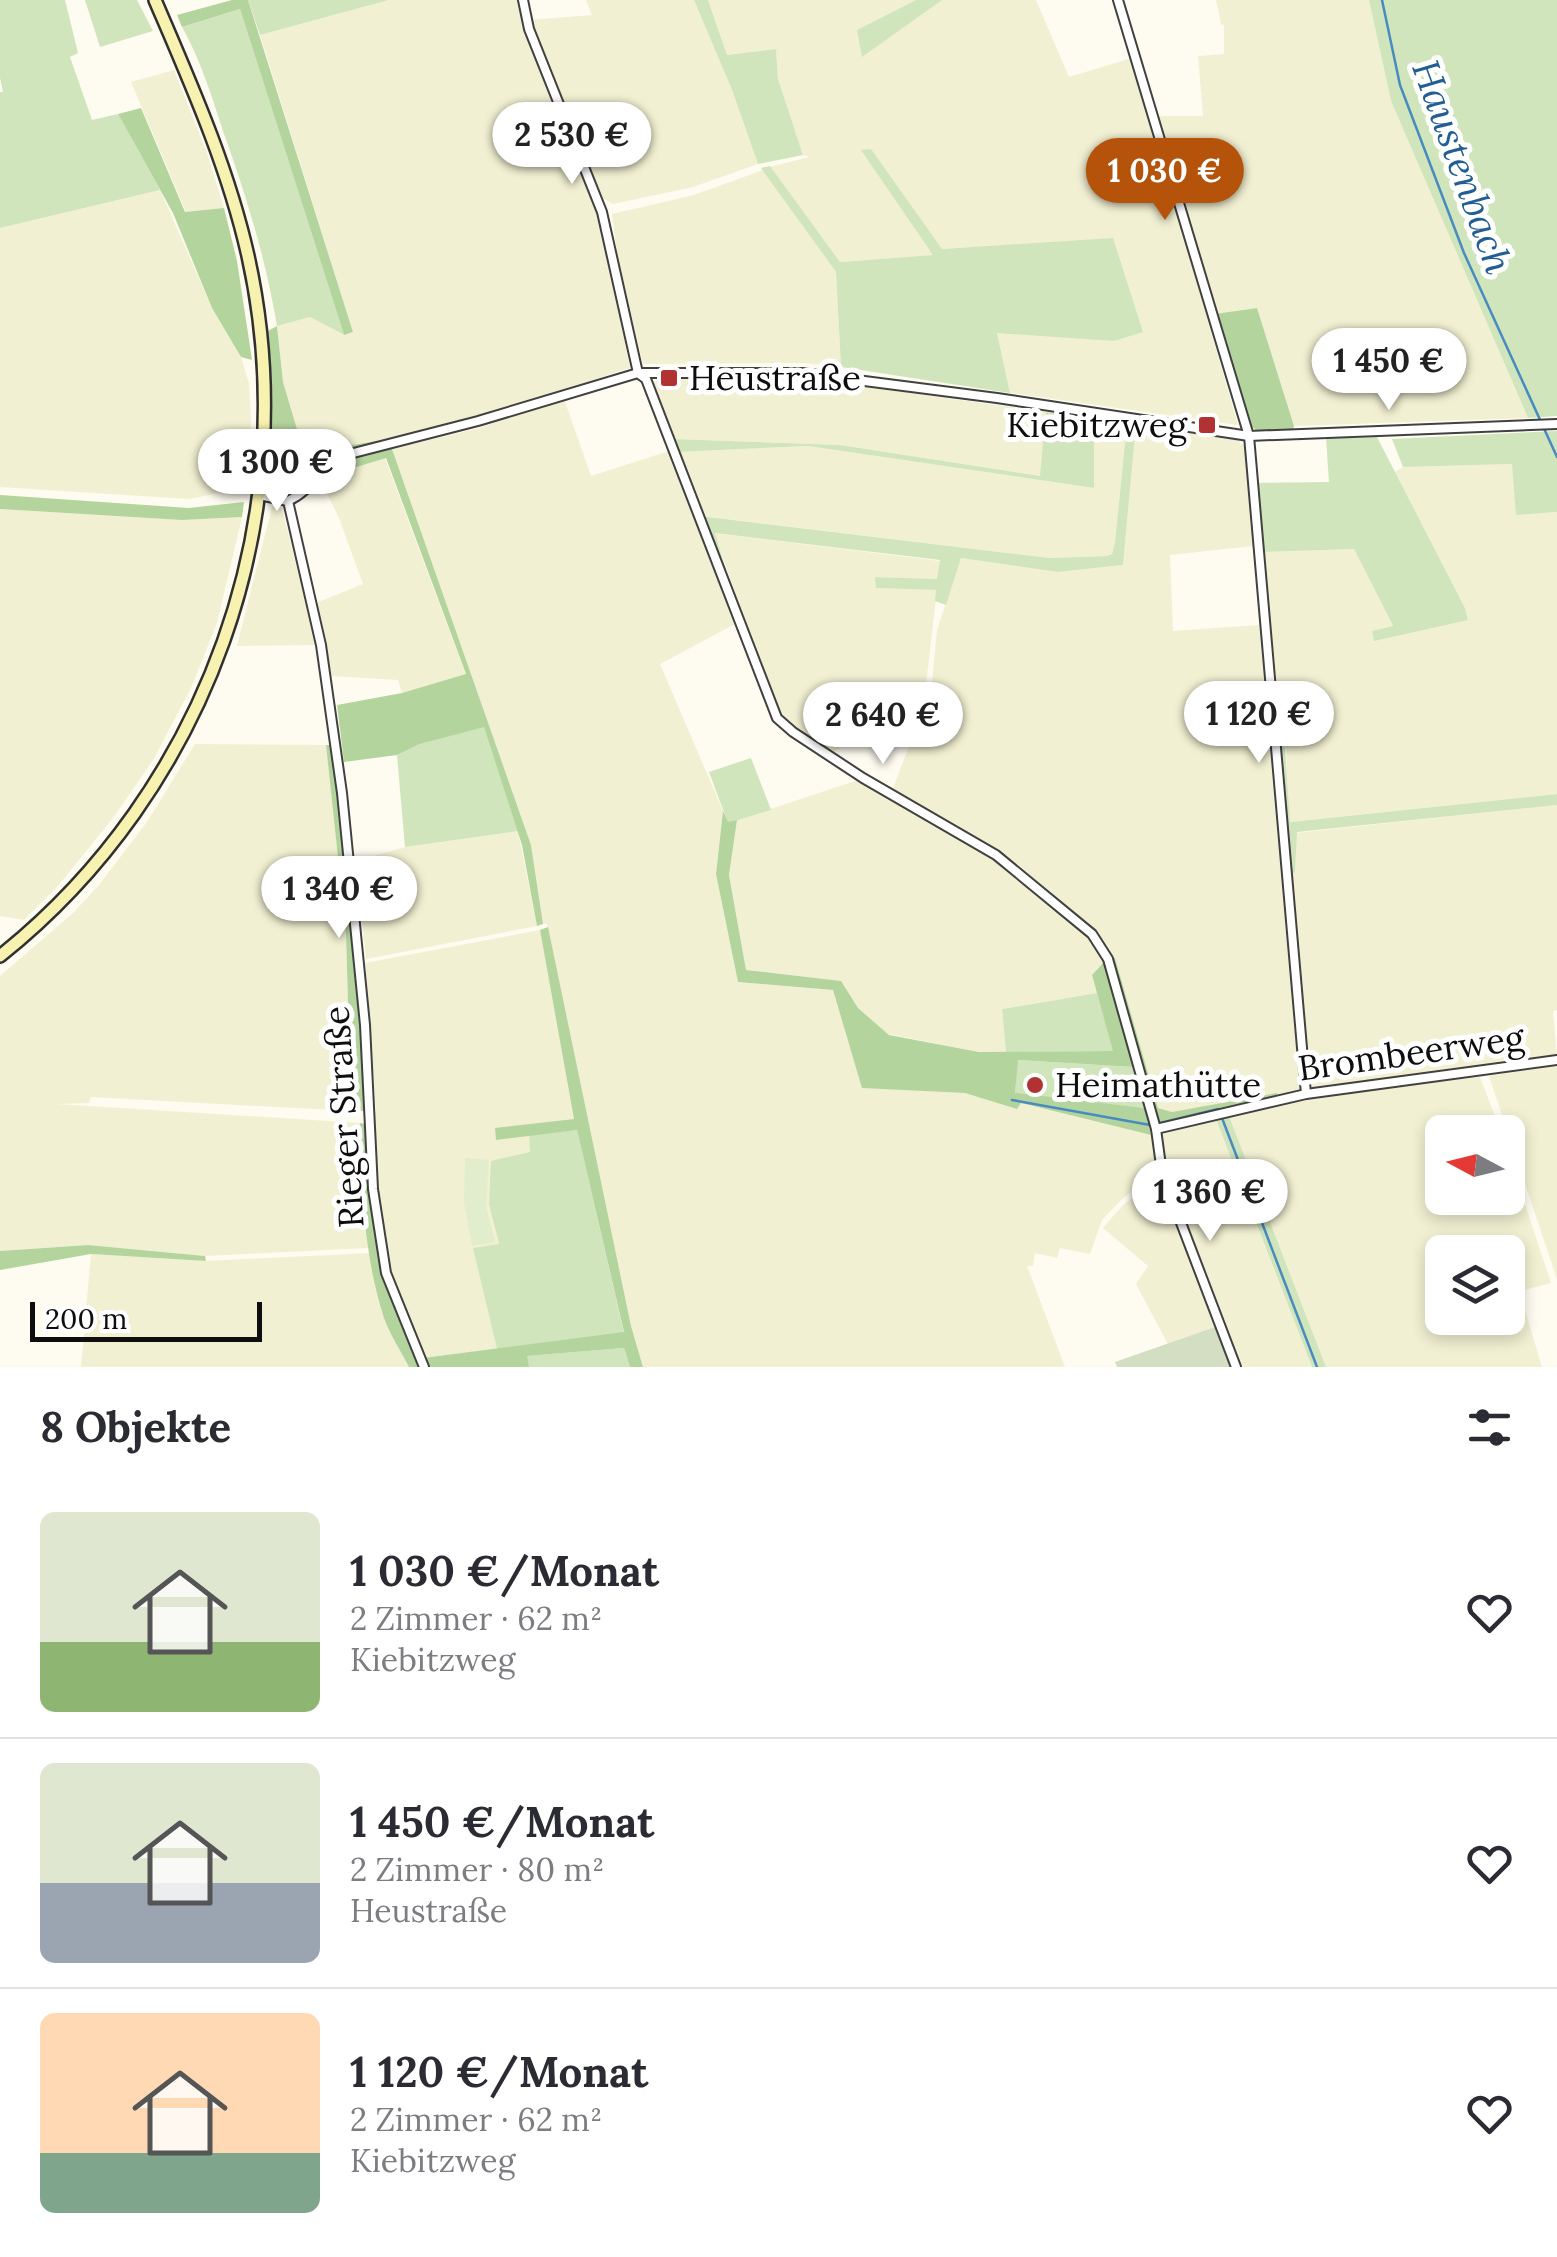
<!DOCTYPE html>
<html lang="de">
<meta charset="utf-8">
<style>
body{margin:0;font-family:Lora,serif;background:#f2f2f3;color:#2b2b33;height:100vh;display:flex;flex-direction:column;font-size:38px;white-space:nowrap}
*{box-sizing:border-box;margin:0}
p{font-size:32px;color:#7c7c81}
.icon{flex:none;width:55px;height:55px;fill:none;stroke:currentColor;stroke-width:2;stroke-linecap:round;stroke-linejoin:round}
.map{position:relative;height:1367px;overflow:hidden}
.side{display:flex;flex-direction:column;background:#fff;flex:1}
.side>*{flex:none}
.needle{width:65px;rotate:277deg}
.tools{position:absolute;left:1425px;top:1115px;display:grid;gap:20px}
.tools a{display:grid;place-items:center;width:100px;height:100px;border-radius:15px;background:#fff;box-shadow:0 5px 15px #0003;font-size:50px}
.scale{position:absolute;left:30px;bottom:25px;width:232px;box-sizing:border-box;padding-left:10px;border:5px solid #0e0e0e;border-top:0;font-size:28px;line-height:35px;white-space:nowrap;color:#0e0e0e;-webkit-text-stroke:8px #fff;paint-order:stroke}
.price{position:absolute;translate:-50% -85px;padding:0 22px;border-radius:35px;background:#fff;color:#222;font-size:32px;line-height:65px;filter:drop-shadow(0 2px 5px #0008)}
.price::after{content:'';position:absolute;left:50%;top:60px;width:30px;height:22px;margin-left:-15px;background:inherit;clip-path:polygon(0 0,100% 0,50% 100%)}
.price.selected{background:#b45309;color:#fff}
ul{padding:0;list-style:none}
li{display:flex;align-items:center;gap:30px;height:250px;padding:0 40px}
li+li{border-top:2px solid #e1e1e2}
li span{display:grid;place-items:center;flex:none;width:280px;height:200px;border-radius:15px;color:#555}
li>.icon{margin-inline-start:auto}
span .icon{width:120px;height:120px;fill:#fffc;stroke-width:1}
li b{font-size:42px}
h2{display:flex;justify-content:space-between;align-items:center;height:120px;padding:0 40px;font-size:42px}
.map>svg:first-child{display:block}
.farmland{fill:#f2f0d2;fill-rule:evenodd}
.green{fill:#d0e5bc}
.forest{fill:#b4d49d}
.cemetery{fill:#d4dec2}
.pitch{fill:#e1edcd}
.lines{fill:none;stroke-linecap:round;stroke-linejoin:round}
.stream{stroke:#478bc1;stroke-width:2.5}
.street-casing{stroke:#414141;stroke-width:12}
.secondary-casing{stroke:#303030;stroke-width:16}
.street{stroke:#fff;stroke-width:8}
.secondary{stroke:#f8f2b1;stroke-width:11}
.poi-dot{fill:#b13233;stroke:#fff;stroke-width:4}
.labels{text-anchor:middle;stroke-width:10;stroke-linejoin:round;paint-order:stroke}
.poi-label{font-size:35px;fill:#0e0e0e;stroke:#fff;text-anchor:start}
.street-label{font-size:35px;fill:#0e0e0e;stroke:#fff}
.water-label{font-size:38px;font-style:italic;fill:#225e94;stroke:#fff}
</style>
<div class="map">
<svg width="1557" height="1367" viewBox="0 0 1557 1367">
<rect width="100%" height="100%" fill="#fefbf0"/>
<!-- farmland -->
<g class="farmland">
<path d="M389 0H519L525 31 599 213 630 368 505 408 386 439V442L379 444 375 441 304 453 283 382 277 326 310 317 343 335 353 332 260 35Z"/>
<path d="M586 0H694L732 90 758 164 693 187 613 204 601 197 569 112 563 113 529 20 592 15Z"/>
<path d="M708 0H916L857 30 942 0H1036L1069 77 1132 58 1238 425 1010 393 997 333H1040L1113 239 942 249 862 151 934 255 840 262 770 167 809 157 803 155 778 79 776 49 727 55Z"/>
<path d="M1216 0H1369L1391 101 1528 418 1294 426 1257 308 1215 314 1156 116H1203L1198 56 1224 54V25L1221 24Z"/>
<path d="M174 70 206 150 224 208 186 212 131 82Z"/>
<path d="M763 170 836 272 841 367 803 363 643 364 618 261 612 214 694 195Z"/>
<path d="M160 190 212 308 241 357 249 384 251 421 248 487 189 499 0 487V228Z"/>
<path d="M803 378 1046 412 1041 476 840 445 673 439 653 383 658 379Z"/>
<path d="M564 399 591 476 669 451 735 624 660 664 723 811 716 874 738 982 833 990 862 1087 965 1093 1017 1108 1020 1103 1151 1135 1156 1172 1122 1199 1102 1220 1090 1254 1060 1248 1057 1258 1035 1253 1033 1266H1027L1065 1367H643L631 1326 547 924H543L531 845 392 449 479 428Z"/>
<path d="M1094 417 1127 423 1115 542 1112 554 1107 556 1050 558 702 516 678 452 808 446 1094 488Z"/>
<path d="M1136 424 1239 439 1240 444 1245 445 1253 546 1170 555 1173 631 1259 625 1300 1092 1172 1112 1158 1108 1115 958 1110 957 1094 932 1024 874 892 791 919 720 870 726 833 753 779 716 714 533 940 561 938 579 876 577 877 588 937 590 925 693 931 694 937 630 961 558 1058 572 1123 565Z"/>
<path d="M385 458 466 675 402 693 398 680 331 676 316 603 363 584 339 518 323 485 350 469Z"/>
<path d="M1513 464 1516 515 1557 512V794L1289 822 1286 748 1279 747 1263 552 1354 549 1393 627 1468 620 1465 608 1395 472 1403 467Z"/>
<path d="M272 507 282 508 316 645 237 646Z"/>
<path d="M0 509 182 520 242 517 217 623 191 688 153 760 113 818 57 887 24 920 0 916Z"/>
<path d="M195 744 326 745 346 933 351 1111 91 1097 89 1103 57 1104 360 1123 361 1184 369 1248 205 1256 88 1245 0 1251V976L73 913 99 885 147 822Z"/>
<path d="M861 779 995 858 1089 937 1105 961 1092 975 1097 993 1002 1009 1006 1052H979L888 1034 858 1008 840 981 746 970 729 875 737 820Z"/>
<path d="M1557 805V1010L1553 1011 1557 1056 1315 1089 1308 1083 1291 872H1295L1296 833Z"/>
<path d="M518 831 537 926 366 959 356 861 405 847Z"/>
<path d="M540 930 574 1119 495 1129 497 1140 529 1135 531 1152 489 1205 499 1245 474 1248 497 1349 423 1358 390 1273 376 1190 372 1112H376L365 963Z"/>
<path d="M1557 1066V1279L1489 1076Z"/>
<path d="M1480 1077 1501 1132H1442V1198H1508V1153L1551 1283 1524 1290 1521 1297 1542 1367H1326L1229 1116 1350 1091ZM1442 1252H1508V1318H1442Z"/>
<path d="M1216 1119 1258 1228 1312 1367H1243L1166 1169 1160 1130Z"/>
<path d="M1156 1180H1159L1218 1326 1168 1344 1136 1284 1148 1266 1103 1228 1122 1206Z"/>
<path d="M369 1253 385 1320 409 1367H81L91 1254 206 1261Z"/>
</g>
<!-- green -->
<g class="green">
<path d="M0 0H65L78 53 70 57 92 120 118 114 160 190 0 228V92H3L0 78Z"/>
<path d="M85 0H137L153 31 100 47Z"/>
<path d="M248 0H389L260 35Z"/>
<path d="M694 0H708L727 55 776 49 778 79 803 155 758 164 732 90Z"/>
<path d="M916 0H942L862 57 857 30Z"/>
<path d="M1369 0H1557V416L1528 418 1391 101Z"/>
<path d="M240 9 344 335 310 317 277 326C266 260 247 198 224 134 212 97 201 61 182 27Z"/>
<path d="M871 149 942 249 1113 238 1143 332 1114 341 997 333 1010 393 841 367 836 272 761 168 770 166 840 262 933 255 861 150Z"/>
<path d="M1046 412 1094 417V488L808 446 678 452 673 439 840 445 1040 476Z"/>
<path d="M1127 423 1136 424 1123 565 1058 572 961 558 946 605 935 601 936 590 876 588 875 577 937 579 940 560 715 533 730 584 726 585 700 516 1050 558 1107 556 1112 554 1115 542Z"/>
<path d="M1557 431V512L1516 515 1512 464 1403 467 1392 439Z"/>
<path d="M1377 437 1465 608 1468 620 1374 641 1372 631 1393 626 1354 549 1263 552 1257 483 1329 482 1326 438Z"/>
<path d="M484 726 518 831 405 847 397 755 420 744Z"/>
<path d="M1279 747H1285L1290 822 1557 794V805L1297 832 1295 873 1290 872Z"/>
<path d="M751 758 771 810 728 823 709 772Z"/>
<path d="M1097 993 1114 1051 1006 1052 1002 1009Z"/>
<path d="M1017 1060 1133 1067 1145 1108 1015 1094Z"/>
<path d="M1228 1114 1229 1116 1326 1367H1312L1216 1119Z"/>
<path d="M577 1130 624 1333 497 1349 473 1248 499 1244 489 1205 491 1161 530 1152 529 1135Z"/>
<path d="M624 1348 630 1367H529L526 1356Z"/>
</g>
<!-- forest -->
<g class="forest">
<path d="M232 0H248L353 332 344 335 240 9 182 27 177 15Z"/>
<path d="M141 108 185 212 224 208 237 261 252 360 241 357 212 308 173 213 118 114Z"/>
<path d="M1257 308 1294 426 1293 431 1258 432 1251 426 1215 314Z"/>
<path d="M277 326 283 382 304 453 376 441 381 448 392 449 531 845 543 924 537 926 522 845 484 727 420 744 397 755 344 762 337 705 402 693 466 674 386 458 350 469 292 502 285 496 266 493 272 411 268 331Z"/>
<path d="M0 495 189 508 244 502 242 517 182 520 0 509Z"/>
<path d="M326 745H331C347 867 360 989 364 1111H351L346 933Z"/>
<path d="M723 811 728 822 737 820 729 875 746 970 841 981 858 1008 889 1035 979 1052 1113 1051 1092 975 1105 961 1133 1067 1018 1060 1015 1093 1145 1108 1151 1135 1021 1103 1017 1109 965 1093 862 1088 833 990 738 982 716 874Z"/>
<path d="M548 927 631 1326 643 1367H630L624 1348 527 1356 529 1367H428L423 1358 624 1332 577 1130 496 1140 495 1128 574 1119 540 930Z"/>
<path d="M1110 957 1115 958 1158 1108 1172 1112 1277 1093 1278 1099 1157 1127Z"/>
<path d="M360 1123 366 1124 368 1184 382 1274 420 1367H409C401 1351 390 1335 384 1318 364 1256 361 1188 360 1123Z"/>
<path d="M88 1245 205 1256 206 1261 91 1254 0 1270V1251Z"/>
</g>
<!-- cemetery -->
<path class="cemetery" d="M1218 1326 1231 1367H1117L1115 1362Z"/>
<!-- pitch -->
<path class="pitch" d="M465 1158 489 1160 486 1207 495 1242 472 1246 464 1203Z"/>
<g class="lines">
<!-- stream -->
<g class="stream">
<path d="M1382 0 1400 85 1464 253 1557 457"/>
<path d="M1012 1100 1150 1125"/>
<path d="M1222 1118 1317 1367"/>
<path d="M1160 1123 1218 1109"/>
</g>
<defs>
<g id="street">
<path d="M523 0 529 29 602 212 638 373 646 379 777 718 793 732 863 778 996 855 1092 934 1108 959 1156 1129 1162 1173 1236 1367"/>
<path d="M1118 0 1249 436 1306 1094"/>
<path d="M259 495 288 501"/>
<path d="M288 501C311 490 316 475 334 458L478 421 638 373H802L997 398 1249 436 1557 424"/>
<path d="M288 501 321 645 342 793 365 1025 373 1189 386 1273 424 1367"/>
<path d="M1156 1129 1306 1094 1557 1060"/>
</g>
<path id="secondary" d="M0 956C207 791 306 516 248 256 228 167 191 84 155 0"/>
</defs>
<!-- street casing -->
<use href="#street" class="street-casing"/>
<!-- secondary casing -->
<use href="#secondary" class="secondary-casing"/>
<!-- street -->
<use href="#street" class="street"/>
<!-- secondary -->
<use href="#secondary" class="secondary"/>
</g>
<!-- markers -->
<g class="poi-dot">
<rect x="659" y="368" width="20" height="20" rx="5"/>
<rect x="1197" y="415" width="20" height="20" rx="5"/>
<circle cx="1035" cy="1085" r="10"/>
</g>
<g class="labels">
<!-- poi labels -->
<g class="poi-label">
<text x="689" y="390">Heustraße</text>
<text x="1187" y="437" text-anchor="end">Kiebitzweg</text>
<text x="1055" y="1097">Heimathütte</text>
</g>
<!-- street labels -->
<g class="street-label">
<text transform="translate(1411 1053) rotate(-8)" y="12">Brombeerweg</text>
<text transform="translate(344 1117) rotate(-94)" y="12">Rieger Straße</text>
</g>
<!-- water labels -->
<g class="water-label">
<text transform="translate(1462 167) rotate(70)" y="13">Haustenbach</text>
</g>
</g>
</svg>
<div class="tools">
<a><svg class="needle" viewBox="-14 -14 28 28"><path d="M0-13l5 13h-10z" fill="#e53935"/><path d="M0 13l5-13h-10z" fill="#7c7c81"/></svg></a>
<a><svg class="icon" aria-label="layers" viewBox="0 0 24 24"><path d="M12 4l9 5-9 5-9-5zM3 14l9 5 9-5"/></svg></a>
</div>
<div class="scale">200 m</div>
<b class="price" style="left:572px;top:187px">2 530 €</b>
<b class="price selected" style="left:1165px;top:223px">1 030 €</b>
<b class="price" style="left:1389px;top:413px">1 450 €</b>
<b class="price" style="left:277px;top:514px">1 300 €</b>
<b class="price" style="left:1259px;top:766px">1 120 €</b>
<b class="price" style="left:883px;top:767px">2 640 €</b>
<b class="price" style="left:339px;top:941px">1 340 €</b>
<b class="price" style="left:1210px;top:1244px">1 360 €</b>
</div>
<section class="side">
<h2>8 Objekte<svg class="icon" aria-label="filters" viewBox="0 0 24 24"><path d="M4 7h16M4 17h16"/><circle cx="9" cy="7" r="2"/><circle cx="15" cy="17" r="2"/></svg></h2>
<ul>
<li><span style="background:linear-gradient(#dfe7d0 65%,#8fb573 0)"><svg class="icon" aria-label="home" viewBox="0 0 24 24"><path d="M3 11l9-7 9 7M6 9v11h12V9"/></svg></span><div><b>1 030 €/Monat</b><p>2 Zimmer · 62 m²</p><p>Kiebitzweg</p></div><svg class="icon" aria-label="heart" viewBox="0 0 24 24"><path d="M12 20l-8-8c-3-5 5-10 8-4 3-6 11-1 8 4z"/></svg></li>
<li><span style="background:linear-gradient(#dfe7d0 60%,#9aa5b1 0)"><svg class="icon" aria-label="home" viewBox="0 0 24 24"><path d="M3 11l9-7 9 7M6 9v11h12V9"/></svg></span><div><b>1 450 €/Monat</b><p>2 Zimmer · 80 m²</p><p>Heustraße</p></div><svg class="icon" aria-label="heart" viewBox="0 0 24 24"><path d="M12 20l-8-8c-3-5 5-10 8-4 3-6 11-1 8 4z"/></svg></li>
<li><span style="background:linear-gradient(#ffd9b3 70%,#7fa58c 0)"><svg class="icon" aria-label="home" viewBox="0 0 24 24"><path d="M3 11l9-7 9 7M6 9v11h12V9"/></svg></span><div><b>1 120 €/Monat</b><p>2 Zimmer · 62 m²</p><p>Kiebitzweg</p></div><svg class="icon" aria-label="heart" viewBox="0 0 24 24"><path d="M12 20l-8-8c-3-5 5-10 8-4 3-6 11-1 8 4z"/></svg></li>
</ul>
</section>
